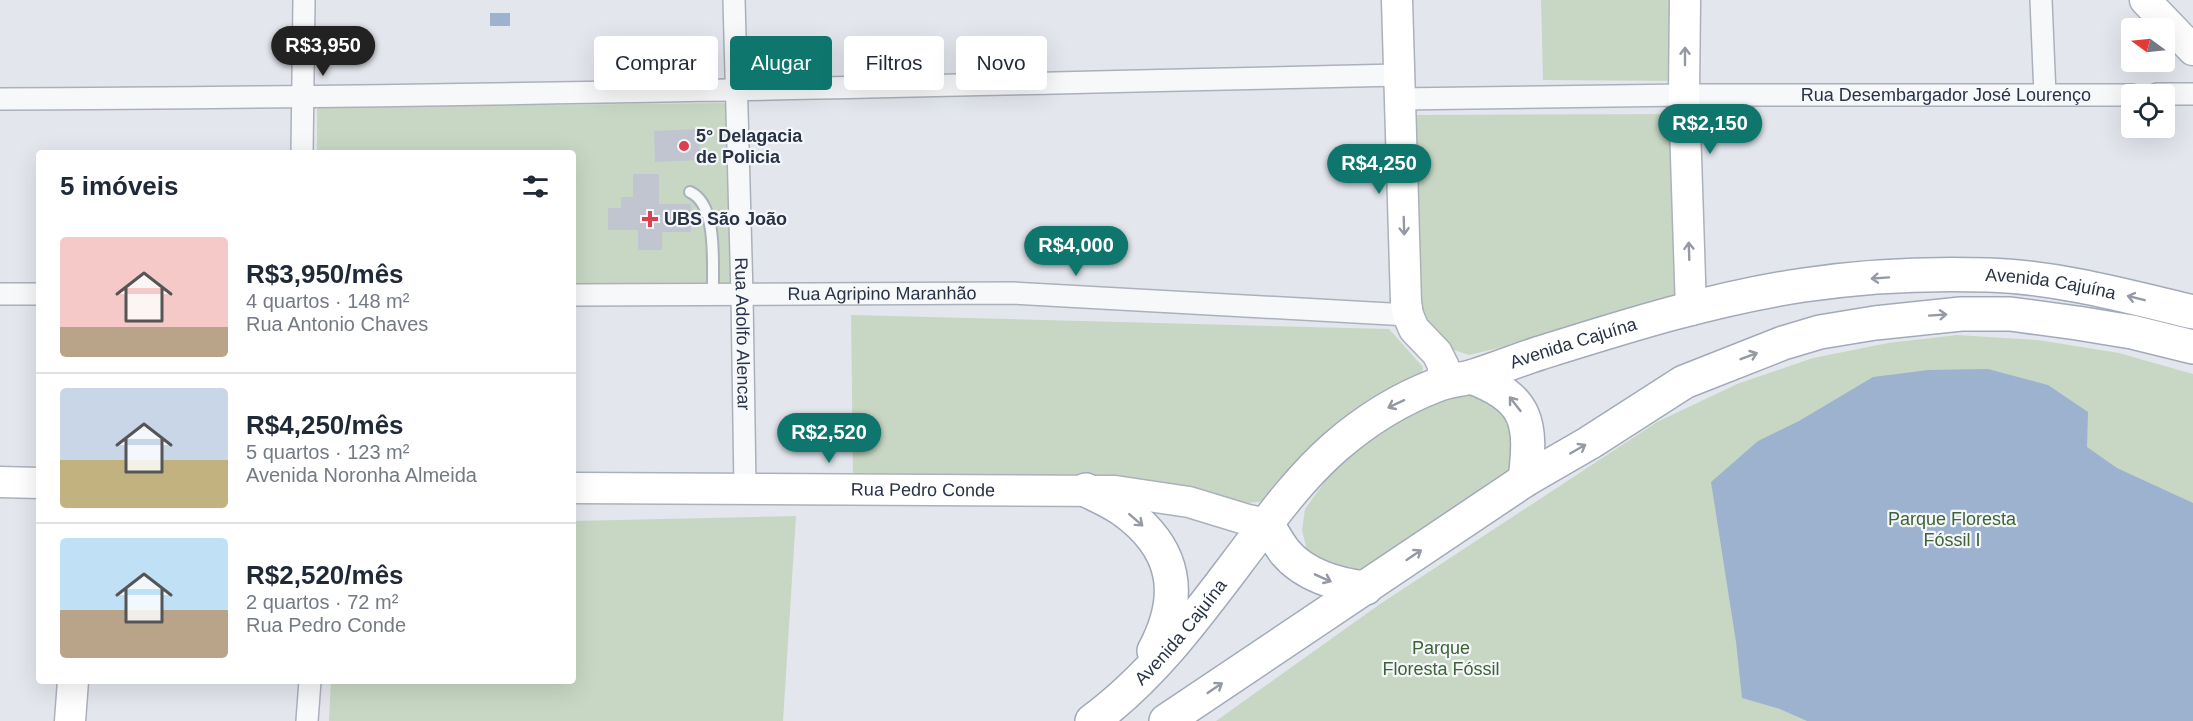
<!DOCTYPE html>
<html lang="pt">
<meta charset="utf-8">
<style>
body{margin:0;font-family:Helvetica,sans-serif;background:#f6f6f7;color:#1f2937;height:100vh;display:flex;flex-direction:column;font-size:22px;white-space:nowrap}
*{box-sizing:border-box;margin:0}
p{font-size:20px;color:#747a83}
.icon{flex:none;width:33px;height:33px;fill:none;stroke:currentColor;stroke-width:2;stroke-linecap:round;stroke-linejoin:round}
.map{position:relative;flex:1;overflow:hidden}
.panel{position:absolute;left:36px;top:150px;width:540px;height:534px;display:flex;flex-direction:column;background:#fff;border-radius:6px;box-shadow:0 6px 24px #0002}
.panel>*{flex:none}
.top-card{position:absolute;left:594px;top:36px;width:570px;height:54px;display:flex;gap:12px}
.needle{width:39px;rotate:285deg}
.buttons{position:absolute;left:2121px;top:18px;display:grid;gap:12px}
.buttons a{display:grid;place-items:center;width:54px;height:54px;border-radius:6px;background:#fff;box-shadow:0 6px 24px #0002;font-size:30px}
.price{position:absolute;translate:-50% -51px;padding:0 14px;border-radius:21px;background:#0f766e;color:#fff;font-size:20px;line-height:39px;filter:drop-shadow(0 2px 3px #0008)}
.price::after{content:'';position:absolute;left:50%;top:36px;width:18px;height:14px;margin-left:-9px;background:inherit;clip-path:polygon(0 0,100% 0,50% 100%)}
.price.selected{background:#222;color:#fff}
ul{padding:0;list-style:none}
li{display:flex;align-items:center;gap:18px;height:150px;padding:0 24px}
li+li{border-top:2px solid #e0e1e3}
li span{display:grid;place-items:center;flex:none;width:168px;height:120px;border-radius:6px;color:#555}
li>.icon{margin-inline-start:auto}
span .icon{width:72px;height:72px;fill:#fffc;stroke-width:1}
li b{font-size:26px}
h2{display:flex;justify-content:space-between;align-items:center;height:72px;padding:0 24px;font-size:26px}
.pill{padding:0 21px;border-radius:6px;background:#fff;box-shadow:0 6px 24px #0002;font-size:21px;line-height:54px}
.pill.selected{background:#0f766e;color:#fff}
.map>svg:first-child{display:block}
.green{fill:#c8d7c4}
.water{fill:#9cb2cf}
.building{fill:#c0c5d0}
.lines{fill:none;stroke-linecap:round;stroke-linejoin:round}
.lane-casing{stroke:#abb1bb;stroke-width:14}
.street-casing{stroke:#abb1bb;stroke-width:24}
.secondary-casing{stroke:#abb1bb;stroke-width:33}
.primary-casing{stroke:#a2aab9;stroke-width:36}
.lane{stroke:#f7f8fa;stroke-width:10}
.street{stroke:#f7f8fa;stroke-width:21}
.secondary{stroke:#fff;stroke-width:30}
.primary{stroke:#fff;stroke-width:33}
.oneway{stroke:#9499a3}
.poi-dot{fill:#da4050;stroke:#f4f6f9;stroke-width:2}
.labels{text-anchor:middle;stroke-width:4.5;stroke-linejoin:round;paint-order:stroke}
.street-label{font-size:18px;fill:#293347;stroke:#f4f6f9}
.poi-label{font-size:18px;font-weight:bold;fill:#293347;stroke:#f4f6f9;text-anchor:start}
.park-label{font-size:18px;fill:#3c6435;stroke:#f4f6f9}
</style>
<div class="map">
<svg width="2193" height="721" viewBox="0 0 2193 721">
<rect width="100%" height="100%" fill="#e3e7ed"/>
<!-- green -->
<g class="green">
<path d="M1541 0H1678L1677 81 1543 80Z"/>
<path d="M729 103 731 290H573V153H317V107Z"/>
<path d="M1679 114 1677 305 1469 355 1445 347 1420 323 1415 115Z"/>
<path d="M851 315 1389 329 1423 367 1422 377 1278 500 1248 503 1183 490 853 482Z"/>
<path d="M1957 335 2038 340 2119 353 2193 374V721H1216L1380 604 1657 422 1737 384 1813 358 1888 343Z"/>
<path d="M1472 392 1504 405 1520 464 1349 579 1307 551 1302 530 1305 509 1333 470 1386 424 1450 397Z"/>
<path d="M796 516 783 721H329L331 681H573V521Z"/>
</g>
<!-- water -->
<g class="water">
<rect x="490" y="13" width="20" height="13"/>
<path d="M1988 369 2048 385 2088 412 2087 447 2117 468 2193 503V721H1807L1780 709 1742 698 1736 642 1711 482 1758 441 1799 421 1873 377 1928 370Z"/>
</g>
<!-- building -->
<g class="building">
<path d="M699 129 700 160 655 162 654 131Z"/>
<path d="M633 174H659V204H691V232H662V250H638V230H608V208H621V197H633Z"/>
</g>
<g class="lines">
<defs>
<path id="lane" d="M690 192C719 205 712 268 713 296"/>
<g id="street">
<path id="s1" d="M734 0 742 295 745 488"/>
<path d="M2041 0 2045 95"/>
<path d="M2157 94H2193"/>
<path d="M0 99C467 97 933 86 1399 75"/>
<path id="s2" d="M1400 99 1684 95H2132"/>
<path d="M302 153 304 0"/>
<path d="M0 294H39"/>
<path id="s3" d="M573 295 1012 293 1408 315"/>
<path d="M307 721 310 681"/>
</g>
<g id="secondary">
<path d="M1397 0 1406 302 1408 315 1414 329 1437 353 1444 367 1440 384"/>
<path d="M1685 0 1684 95 1691 310"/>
<path d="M2145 0 2193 50"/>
<path d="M0 482 39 483"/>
<path id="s4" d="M573 488 1115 491 1189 502 1248 520 1267 524"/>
<path d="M70 721 73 681"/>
</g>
<g id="primary">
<path d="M1471 377C1529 398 1532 423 1525 480"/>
<path d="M1086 490C1098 496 1112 502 1123 510 1176 548 1184 595 1154 651"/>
<path d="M1267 524C1273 533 1278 543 1285 552 1304 575 1337 585 1366 588"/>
<path id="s5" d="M1092 721C1155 675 1201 610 1248 548 1275 512 1301 477 1335 447 1365 421 1400 399 1437 385 1449 380 1462 380 1474 376 1496 369 1518 360 1540 353 1626 326 1715 298 1804 285 1864 276 1927 273 1988 275 2057 277 2126 296 2193 312"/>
<path d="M1166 721 1525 480 1589 443 1684 382 1783 343 1820 332 1875 323 1961 314H2010L2077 323 2132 332 2193 347"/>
</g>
</defs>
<!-- lane casing -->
<use href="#lane" class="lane-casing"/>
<!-- street casing -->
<use href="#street" class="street-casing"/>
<!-- secondary casing -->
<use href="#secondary" class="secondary-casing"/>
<!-- primary casing -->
<use href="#primary" class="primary-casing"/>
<!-- lane -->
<use href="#lane" class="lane"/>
<!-- street -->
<use href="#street" class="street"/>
<!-- secondary -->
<use href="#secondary" class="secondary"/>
<!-- primary -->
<use href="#primary" class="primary"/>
</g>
<!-- one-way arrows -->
<defs><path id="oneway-shaft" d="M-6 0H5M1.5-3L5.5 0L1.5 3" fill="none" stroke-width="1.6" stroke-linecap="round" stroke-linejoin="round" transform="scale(1.5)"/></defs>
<g class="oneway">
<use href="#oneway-shaft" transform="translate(1685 56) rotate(-90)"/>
<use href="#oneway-shaft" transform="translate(1404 226) rotate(88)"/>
<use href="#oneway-shaft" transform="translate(1689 251) rotate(-92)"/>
<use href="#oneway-shaft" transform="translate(1880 278) rotate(176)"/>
<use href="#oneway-shaft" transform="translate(2136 298) rotate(-166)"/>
<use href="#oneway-shaft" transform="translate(1938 315) rotate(-4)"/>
<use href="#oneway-shaft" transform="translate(1749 356) rotate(-21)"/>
<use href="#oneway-shaft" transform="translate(1396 404) rotate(155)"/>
<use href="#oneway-shaft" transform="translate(1515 404) rotate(-128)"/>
<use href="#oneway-shaft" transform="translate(1578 449) rotate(-30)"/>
<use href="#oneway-shaft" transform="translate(1136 520) rotate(41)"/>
<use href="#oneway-shaft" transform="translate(1414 555) rotate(-34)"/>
<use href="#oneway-shaft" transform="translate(1323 578) rotate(24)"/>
<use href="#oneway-shaft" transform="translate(1215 688) rotate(-34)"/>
</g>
<!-- markers -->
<g class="poi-dot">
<circle cx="684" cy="146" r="6"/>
<path d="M647 210h6v6h6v6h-6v6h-6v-6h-6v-6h6z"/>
</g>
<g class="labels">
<!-- street labels -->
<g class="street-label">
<text dy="6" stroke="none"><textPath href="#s2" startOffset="546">Rua Desembargador José Lourenço</textPath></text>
<text dy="6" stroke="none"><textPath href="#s5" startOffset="1116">Avenida Cajuína</textPath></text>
<text dy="6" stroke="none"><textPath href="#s3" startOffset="309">Rua Agripino Maranhão</textPath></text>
<text dy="6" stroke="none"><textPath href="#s1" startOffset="334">Rua Adolfo Alencar</textPath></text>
<text dy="6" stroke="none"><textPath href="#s5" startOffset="630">Avenida Cajuína</textPath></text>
<text dy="6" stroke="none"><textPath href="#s4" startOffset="350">Rua Pedro Conde</textPath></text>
<text dy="6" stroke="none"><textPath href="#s5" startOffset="126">Avenida Cajuína</textPath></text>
</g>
<!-- poi labels -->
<g class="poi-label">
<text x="696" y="142">5° Delagacia<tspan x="696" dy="21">de Policia</tspan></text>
<text x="664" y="225">UBS São João</text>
</g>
<!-- park labels -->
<g class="park-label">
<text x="1952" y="525">Parque Floresta<tspan x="1952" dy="21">Fóssil I</tspan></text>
<text x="1441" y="654">Parque<tspan x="1441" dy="21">Floresta Fóssil</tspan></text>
</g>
</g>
</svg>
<div class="buttons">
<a><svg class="needle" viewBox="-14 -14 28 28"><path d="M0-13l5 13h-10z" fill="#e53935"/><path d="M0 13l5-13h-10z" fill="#747a83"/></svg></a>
<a><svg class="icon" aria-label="locate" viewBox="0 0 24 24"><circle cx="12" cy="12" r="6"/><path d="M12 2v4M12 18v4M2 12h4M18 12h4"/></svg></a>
</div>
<b class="price selected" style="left:323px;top:77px">R$3,950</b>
<b class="price" style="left:1710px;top:155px">R$2,150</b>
<b class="price" style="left:1379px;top:195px">R$4,250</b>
<b class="price" style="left:1076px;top:277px">R$4,000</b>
<b class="price" style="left:829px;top:464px">R$2,520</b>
<div class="top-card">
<a class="pill">Comprar</a>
<a class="pill selected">Alugar</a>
<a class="pill">Filtros</a>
<a class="pill">Novo</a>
</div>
<section class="panel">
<h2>5 imóveis<svg class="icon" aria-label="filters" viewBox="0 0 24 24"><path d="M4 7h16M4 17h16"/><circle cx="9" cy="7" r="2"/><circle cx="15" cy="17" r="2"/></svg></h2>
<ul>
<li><span style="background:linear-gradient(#f6c9c9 75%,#b9a48a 0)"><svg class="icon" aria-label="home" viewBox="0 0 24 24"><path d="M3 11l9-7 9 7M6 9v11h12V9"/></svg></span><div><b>R$3,950/mês</b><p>4 quartos · 148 m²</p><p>Rua Antonio Chaves</p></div></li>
<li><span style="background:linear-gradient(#c9d6e8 60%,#c2b280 0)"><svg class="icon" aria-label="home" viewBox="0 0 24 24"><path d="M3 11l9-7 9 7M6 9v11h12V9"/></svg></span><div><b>R$4,250/mês</b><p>5 quartos · 123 m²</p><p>Avenida Noronha Almeida</p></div></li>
<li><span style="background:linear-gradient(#bfe0f5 60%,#b9a48a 0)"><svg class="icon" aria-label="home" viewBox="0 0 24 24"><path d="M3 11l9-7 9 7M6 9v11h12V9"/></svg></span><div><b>R$2,520/mês</b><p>2 quartos · 72 m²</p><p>Rua Pedro Conde</p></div></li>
</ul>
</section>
</div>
